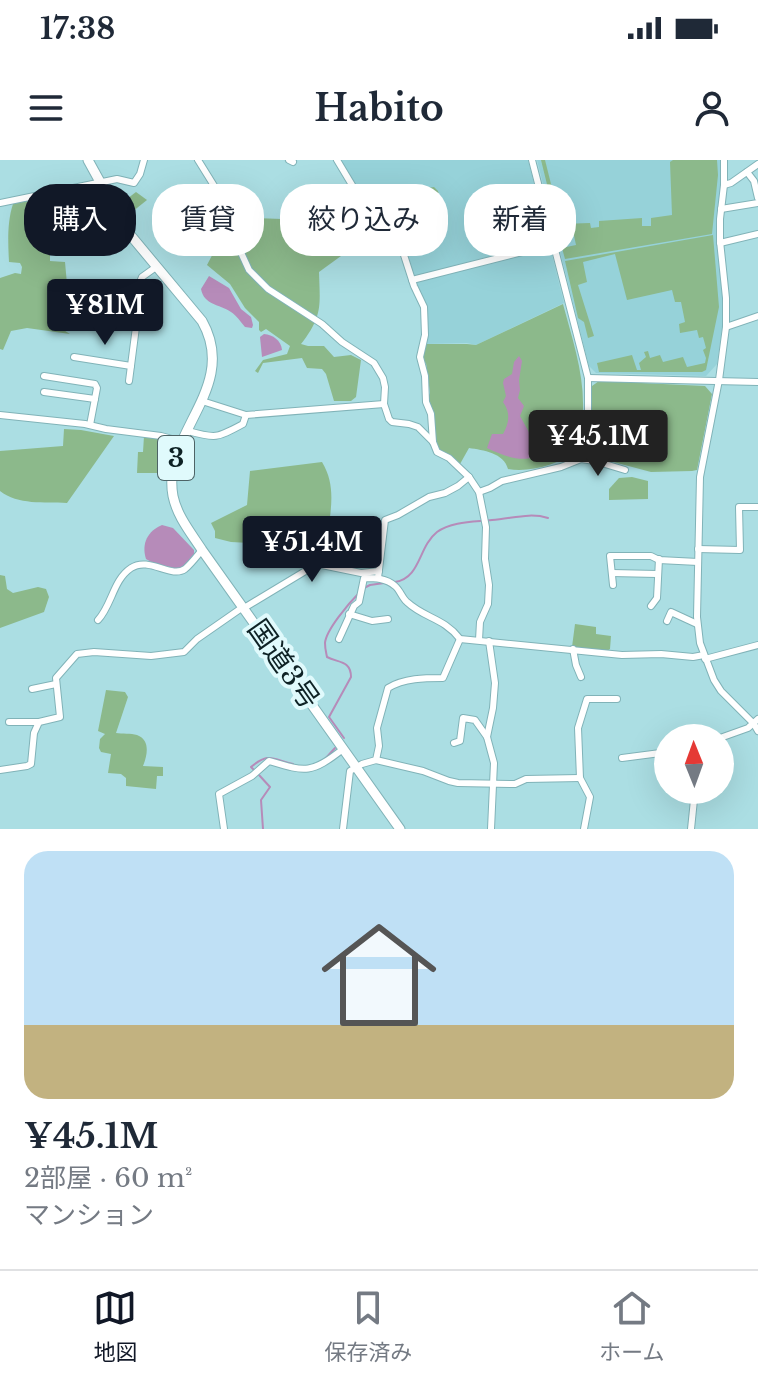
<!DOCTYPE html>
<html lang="ja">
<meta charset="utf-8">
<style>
body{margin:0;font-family:"Libre Baskerville","Noto Sans JP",serif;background:#f6f6f7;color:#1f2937;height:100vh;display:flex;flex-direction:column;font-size:30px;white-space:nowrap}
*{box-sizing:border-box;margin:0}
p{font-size:26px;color:#747a83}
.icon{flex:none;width:44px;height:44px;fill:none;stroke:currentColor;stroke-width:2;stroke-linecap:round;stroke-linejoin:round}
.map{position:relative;height:669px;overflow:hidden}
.sheet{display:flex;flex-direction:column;background:#fff;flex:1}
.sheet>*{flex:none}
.guide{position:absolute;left:24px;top:24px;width:710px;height:72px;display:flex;gap:16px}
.needle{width:52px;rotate:359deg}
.controls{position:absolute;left:654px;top:564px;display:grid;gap:16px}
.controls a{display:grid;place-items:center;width:80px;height:80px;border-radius:50%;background:#fff;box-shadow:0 8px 32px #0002;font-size:40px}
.price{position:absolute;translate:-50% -68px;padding:0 18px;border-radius:8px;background:#111827;color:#fff;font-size:26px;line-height:52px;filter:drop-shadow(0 2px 4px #0008)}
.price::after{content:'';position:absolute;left:50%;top:48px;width:24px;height:18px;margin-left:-12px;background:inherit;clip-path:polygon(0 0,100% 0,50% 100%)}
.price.current{background:#222;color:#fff}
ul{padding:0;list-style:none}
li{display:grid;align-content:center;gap:16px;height:424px;padding:0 24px}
li span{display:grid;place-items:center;height:248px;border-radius:24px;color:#555}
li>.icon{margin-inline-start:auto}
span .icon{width:144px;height:144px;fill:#fffc;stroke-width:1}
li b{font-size:34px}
.tag{padding:0 28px;border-radius:32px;background:#fff;box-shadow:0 8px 32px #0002;font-size:28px;line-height:72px}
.tag.current{background:#111827;color:#fff}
.status{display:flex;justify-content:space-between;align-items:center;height:56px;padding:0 40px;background:#fff;direction:ltr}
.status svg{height:22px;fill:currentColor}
header{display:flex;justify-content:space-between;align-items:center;height:104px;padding:0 24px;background:#fff;font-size:36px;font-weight:700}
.tab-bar{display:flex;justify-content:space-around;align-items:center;height:112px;border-top:2px solid #e0e1e3;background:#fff;font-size:22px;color:#747a83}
.tab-bar a{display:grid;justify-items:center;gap:4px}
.tab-bar .current{color:#111827}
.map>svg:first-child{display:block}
.built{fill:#96d2d9}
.green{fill:#8cb98b}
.water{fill:#b68bb9}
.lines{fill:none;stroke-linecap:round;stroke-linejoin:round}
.stream{stroke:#b68bb9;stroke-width:2}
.minor-casing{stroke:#81b3b8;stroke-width:8}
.highway-casing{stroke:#81b3b8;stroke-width:11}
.minor{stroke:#fff;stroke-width:6}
.highway{stroke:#fff;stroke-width:9}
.labels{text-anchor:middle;stroke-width:8;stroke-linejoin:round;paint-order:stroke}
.shield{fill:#e0fafc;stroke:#4d6366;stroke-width:2}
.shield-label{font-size:26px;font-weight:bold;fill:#0e2225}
.street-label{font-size:28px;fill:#0e2225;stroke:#e0fafc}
</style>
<div class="status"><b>17:38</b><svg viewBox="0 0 49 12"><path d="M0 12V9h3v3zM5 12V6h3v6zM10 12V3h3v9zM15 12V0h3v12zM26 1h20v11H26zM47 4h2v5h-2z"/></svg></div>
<header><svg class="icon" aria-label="menu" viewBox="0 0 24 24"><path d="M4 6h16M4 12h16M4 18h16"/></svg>Habito<svg class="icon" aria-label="person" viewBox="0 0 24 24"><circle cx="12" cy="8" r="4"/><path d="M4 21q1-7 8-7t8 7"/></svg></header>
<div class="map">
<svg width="758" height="669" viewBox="0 0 758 669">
<rect width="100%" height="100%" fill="#abdee3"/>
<!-- built -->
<g class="built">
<path d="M340 0H528L564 143 476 185 467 183 425 184 426 146 413 114 409 98 377 49 356 28Z"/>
<path d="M537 0H721L723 162 717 204 706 216 596 213 589 206Z"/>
</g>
<!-- green -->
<g class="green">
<path d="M541 0H545L561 64 590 63 591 68 599 67V61L642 58V66H651V58L672 55 670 2 673 0H717L718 15 712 74 565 99 562 88 576 85 573 71 559 73Z"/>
<path d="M434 27 438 31 441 42 407 50 409 62 395 66 388 50 378 36Z"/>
<path d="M136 32 147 40 127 56 119 45Z"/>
<path d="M41 40 50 44 58 58 61 80 50 93V101L65 102 67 124 57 127 62 169 70 174 27 168 11 171 3 190 0 189V118L15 113 21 114 22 107 20 103 9 102C8 83 7 62 13 44L27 41 32 47 39 48Z"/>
<path d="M253 58 282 59 292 68 306 60 315 58 341 96 319 112C320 145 323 156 301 184L308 186H324L334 197 351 195 361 200 356 237 351 241H334L326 214 322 209 307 208 302 198 263 203 258 213 255 211 263 200 287 194 290 186 266 169 261 172 259 170V162L245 148 230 124 207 105 219 82 231 78 237 66Z"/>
<path d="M713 75 719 147 706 210 702 212H599L597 203 632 195 637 210H641L639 203 646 197 644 192 648 191 650 198 660 195 663 202 683 197 687 207 705 203 706 198 703 190 706 188 703 177 699 178 697 170 680 173 679 164 685 162 681 142H675L672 130 627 140 615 94 583 102 587 122 578 125 594 176 588 178 584 162 578 158 565 101Z"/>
<path d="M563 144C572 178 584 213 583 248 583 263 579 277 577 292 558 304 530 313 508 309 504 293 483 290 469 288L460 304 440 290 436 282 434 256 428 237 430 233 426 203 423 202 425 184H467L476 185Z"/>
<path d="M599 221 705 226 712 234 697 310 692 311 651 312 587 295 591 268 592 226Z"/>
<path d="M64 269 81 270 114 276 67 343C44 342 18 345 0 331V291L63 286Z"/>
<path d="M144 276 158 278 165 281 159 298V313H137L138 292H143Z"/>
<path d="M322 302C336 325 331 348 328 373L316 377 299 370 274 374 273 383 262 385 266 374 255 375 250 383 231 382 215 378V371L211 363 247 345 250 311Z"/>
<path d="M632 317 648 321V339L609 340V329L619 318Z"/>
<path d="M0 415 5 416 7 429 13 433 38 427 46 429 49 437 44 452 0 468Z"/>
<path d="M575 464 596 467V474L611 476 610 489 607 491 572 487Z"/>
<path d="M106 530 125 532 128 537 116 573C122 574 131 573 137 575 151 580 147 596 143 606L163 607V616H157L156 629 126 626V618L121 614 108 613 111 594 101 592 99 588 100 579 105 574 98 571Z"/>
</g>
<!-- water -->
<g class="water">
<path d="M209 116 229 128 241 149 251 157 253 165 252 168 245 167C240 161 237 156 231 152 219 144 204 145 201 129Z"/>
<path d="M264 174C273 175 281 180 282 190L262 197 260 177Z"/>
<path d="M519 196 522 201 519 220 520 230 518 238 524 246 520 256 530 274 543 279 544 292C526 305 506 297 487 288L492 274H503C509 263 511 253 503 242L506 236 503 223 504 219 512 214 514 202Z"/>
<path d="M162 365 173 368 194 390V394L182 408 178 409 153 403 146 399C141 383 148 371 162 365Z"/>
</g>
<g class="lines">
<!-- stream -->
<g class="stream">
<path d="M395 422C421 418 418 387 437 372 452 361 475 362 492 360 511 359 529 352 548 358"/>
<path d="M364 428 370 425 384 423"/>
<path d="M344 578 329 557 351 517C351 500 338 503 327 497 326 492 325 489 325 483 326 470 349 443 359 433"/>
<path d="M325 599 335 588"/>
<path d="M254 610 251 607C269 592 272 599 293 604"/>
<path d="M259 615 270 627 261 640 263 669"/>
</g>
<defs>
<g id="minor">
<path d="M198 0 231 53 238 86 249 110 268 129 322 164 342 182 374 203 383 218 385 227 384 244 389 259 392 262 409 264 418 267 433 282 437 292 449 298 469 317 479 332 486 367 485 399 489 425 488 444 480 462 479 480"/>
<path d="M289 0 293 2"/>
<path d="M337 0 355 30 381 59 403 92 414 126 424 147 425 175 420 197 425 216 426 242 431 254 433 282"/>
<path d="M532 0 588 218V251L581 299"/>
<path d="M724 0V25L720 59V81L726 138V167L719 220 700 317 697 457 700 483 714 520 721 531 754 564 758 571"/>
<path d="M747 12 754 21 758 38"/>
<path d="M724 25 731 23 758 4"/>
<path d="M0 43 117 19 134 23 140 14 144 0"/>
<path d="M721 49 758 43"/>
<path d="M720 83 758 74"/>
<path d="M412 120 554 84"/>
<path d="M726 167 758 156"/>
<path d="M74 197 131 206"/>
<path d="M44 216 95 224 97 228 90 265"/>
<path d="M588 218 758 222"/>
<path d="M129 221 136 167V131L142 117 156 107"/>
<path d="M44 232 95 239"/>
<path d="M202 241 246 255 384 244"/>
<path d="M0 255 85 264 106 269 161 276 183 282"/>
<path d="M188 271C216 279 217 278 243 264L246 255"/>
<path d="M479 332 490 328 502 321 561 307 581 299 595 301 625 310"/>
<path d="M698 389 740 390 739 347H758"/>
<path d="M612 413 657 414"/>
<path d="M378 418 385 360 398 355 429 337 445 333 458 326 469 317"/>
<path d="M613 425 610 396H651L659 400 698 402"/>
<path d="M651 446 657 438 659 399"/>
<path d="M244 448 317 404 361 413 379 411"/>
<path d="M349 454 372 461 388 459"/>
<path d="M98 460C112 445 113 420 131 408 149 396 171 419 185 409 191 404 197 396 202 390"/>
<path d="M667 461 671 452 697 464"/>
<path d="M339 479 354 446 359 442 364 418C375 418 386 418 395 426 400 430 402 438 407 442 424 458 444 458 460 479L622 495 661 494 693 497 704 495"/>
<path d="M489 481 495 523 493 548 487 577 494 603 491 669"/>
<path d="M573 489 576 505 581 517"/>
<path d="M705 499 758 485"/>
<path d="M32 529 56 524"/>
<path d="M9 562H39"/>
<path d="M720 578 748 568 758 559"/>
<path d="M454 583 460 581 463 558 475 560 487 577"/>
<path d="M622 598 668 592"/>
<path d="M376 600 423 611 449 621 458 623 515 624 526 619 580 618"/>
<path d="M0 610 27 606 31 604 34 573 39 562 60 557 56 518 77 494 94 492 151 496 184 492 197 479 243 447"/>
<path d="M224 669 219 634 252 616 269 601C306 612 311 614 343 589"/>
<path d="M343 669 350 611 362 604 376 600 379 586 377 568 388 528C404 518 425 518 443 518L460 479"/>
<path d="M584 669 590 637 580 618 578 568 587 539H617"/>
<path d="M691 669 695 630"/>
</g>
<path id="highway" d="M88 0 127 71 202 161C240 228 161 273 173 336 177 356 191 373 202 390L400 669"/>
</defs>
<!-- minor casing -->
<use href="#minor" class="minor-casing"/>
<!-- highway casing -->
<use href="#highway" class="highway-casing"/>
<!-- minor -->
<use href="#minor" class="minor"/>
<!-- highway -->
<use href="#highway" class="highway"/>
</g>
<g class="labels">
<!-- shield labels -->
<rect class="shield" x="158" y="276" width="36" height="44" rx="6"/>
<g class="shield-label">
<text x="176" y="307">3</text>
</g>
<!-- street labels -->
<g class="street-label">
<text transform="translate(284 504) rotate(55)" y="10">国道3号</text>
</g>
</g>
</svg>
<div class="controls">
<a><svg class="needle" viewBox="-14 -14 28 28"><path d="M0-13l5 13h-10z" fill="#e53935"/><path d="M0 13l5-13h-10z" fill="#747a83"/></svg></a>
</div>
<b class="price" style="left:105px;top:187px">¥81M</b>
<b class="price current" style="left:598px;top:318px">¥45.1M</b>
<b class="price" style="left:312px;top:424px">¥51.4M</b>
<div class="guide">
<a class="tag current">購入</a>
<a class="tag">賃貸</a>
<a class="tag">絞り込み</a>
<a class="tag">新着</a>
</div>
</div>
<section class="sheet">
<ul>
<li><span style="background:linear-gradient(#bfe0f5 70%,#c2b280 0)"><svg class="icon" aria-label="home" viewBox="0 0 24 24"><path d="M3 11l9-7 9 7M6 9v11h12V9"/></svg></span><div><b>¥45.1M</b><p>2部屋 · 60 m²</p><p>マンション</p></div></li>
</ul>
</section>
<nav class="tab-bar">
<a class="current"><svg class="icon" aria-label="map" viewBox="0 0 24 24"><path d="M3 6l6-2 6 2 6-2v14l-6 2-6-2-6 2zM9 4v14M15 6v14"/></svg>地図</a>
<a><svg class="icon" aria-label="saved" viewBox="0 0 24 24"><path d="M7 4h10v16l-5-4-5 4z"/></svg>保存済み</a>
<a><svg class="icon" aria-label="home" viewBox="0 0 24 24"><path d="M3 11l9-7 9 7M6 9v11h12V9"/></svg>ホーム</a>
</nav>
